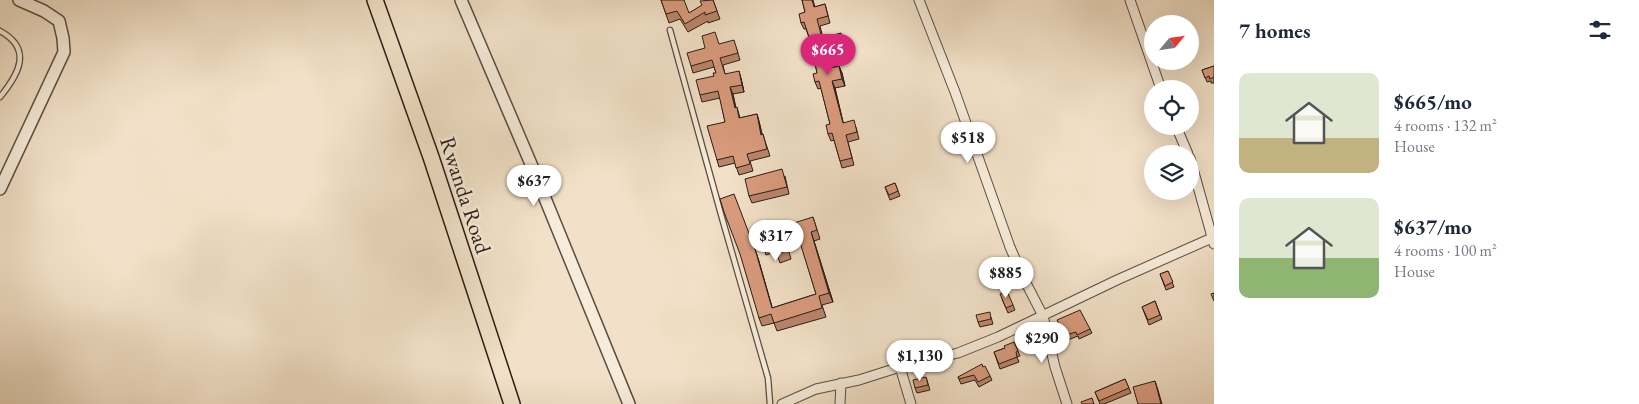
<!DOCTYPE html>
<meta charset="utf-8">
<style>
body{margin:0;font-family:"EB Garamond",serif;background:#f6f6f7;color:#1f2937;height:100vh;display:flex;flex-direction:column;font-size:19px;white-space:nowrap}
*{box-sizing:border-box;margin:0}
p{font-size:16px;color:#747a83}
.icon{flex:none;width:28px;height:28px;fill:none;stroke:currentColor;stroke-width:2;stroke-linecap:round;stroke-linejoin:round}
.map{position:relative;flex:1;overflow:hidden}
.panel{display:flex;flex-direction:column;background:#fff;width:425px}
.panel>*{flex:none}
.needle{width:32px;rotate:61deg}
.fabs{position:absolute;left:1144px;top:15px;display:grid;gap:10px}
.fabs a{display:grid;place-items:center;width:55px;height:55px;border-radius:50%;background:#fff;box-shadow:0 5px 20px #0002;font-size:25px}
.price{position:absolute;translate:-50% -42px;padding:0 11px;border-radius:18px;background:#fff;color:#222;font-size:16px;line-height:32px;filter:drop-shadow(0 1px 2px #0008)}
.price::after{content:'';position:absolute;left:50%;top:30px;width:15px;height:11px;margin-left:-8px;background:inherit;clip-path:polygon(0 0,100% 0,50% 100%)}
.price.active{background:#db2777;color:#fff}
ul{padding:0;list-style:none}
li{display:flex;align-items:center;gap:15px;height:125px;padding:0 25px}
li span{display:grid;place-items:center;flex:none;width:140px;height:100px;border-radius:10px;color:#555}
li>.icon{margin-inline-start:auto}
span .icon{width:60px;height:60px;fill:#fffc;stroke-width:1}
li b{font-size:21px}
h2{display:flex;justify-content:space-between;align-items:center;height:60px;padding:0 25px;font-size:21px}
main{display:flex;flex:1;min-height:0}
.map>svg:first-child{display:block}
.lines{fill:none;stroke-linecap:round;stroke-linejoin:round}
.service-casing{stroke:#5a4d42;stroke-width:7}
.minor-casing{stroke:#5a4d42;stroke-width:11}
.tertiary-casing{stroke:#5a4d42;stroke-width:14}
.trunk-casing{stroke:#281c15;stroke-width:18}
.service{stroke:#f7ecdb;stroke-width:4.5}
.minor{stroke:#f7ecdb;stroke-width:9}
.tertiary{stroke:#f7ecdb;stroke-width:11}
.trunk{stroke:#f2e1c8;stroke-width:15}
.wall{fill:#bb866c;stroke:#281c15}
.shaded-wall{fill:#996d58;stroke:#281c15}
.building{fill:#da9c7e;stroke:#281c15}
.labels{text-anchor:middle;stroke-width:5;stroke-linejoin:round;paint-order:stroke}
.street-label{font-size:22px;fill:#281c15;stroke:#f7ecdb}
</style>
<main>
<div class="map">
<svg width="1214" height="404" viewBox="0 0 1214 404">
<rect width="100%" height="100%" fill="#f2e1c8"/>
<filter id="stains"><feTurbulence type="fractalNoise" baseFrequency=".004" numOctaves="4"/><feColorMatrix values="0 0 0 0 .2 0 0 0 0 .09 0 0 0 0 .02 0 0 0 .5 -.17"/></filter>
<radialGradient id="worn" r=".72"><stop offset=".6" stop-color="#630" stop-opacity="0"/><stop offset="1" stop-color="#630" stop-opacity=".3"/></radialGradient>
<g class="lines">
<defs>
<g id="service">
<path d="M670 30 722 218 768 378 770 404"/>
<path d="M0 31C33 49 19 74 0 97"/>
</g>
<g id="minor">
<path d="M919 0 955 92 1010 247 1023 277 1043 316 1055 367 1067 404"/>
<path d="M1130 0 1161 89"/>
<path d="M1176 126 1188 154"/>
<path d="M1190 158 1214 244"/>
<path d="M900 367 911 404"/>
<path d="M782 404 816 389 859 380 900 367 958 353 998 337 1117 280 1214 237"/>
<path d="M840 404 841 383"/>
</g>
<g id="tertiary">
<path d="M461 0 531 164 629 404"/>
<path d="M0 189 64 52 63 38 59 21 44 11 19 0"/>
</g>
<path id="trunk" d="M375 0 431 157 512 404"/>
</defs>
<!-- service casing -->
<use href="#service" class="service-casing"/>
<!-- minor casing -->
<use href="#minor" class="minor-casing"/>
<!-- tertiary casing -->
<use href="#tertiary" class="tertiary-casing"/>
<!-- trunk casing -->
<use href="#trunk" class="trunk-casing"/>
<!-- service -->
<use href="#service" class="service"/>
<!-- minor -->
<use href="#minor" class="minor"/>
<!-- tertiary -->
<use href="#tertiary" class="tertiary"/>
<!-- trunk -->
<use href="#trunk" class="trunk"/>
</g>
<!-- wall -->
<g class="wall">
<path d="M661 0 689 13 713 0 720 19 708 23V21L688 32 680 19 669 23Z"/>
<path d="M802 0H813L815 7 825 4 830 23 820 26 823 38 844 40 847 50 828 55 831 68 839 66 842 73 845 86 835 88 843 123 856 127 859 139 848 142 854 165 842 168 834 140 831 141 828 134 830 124 821 88 818 89 815 82 817 73 811 43 806 29H804L801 23 805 12Z"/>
<path d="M719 44 736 47 740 60 723 65 725 74 741 78 744 92 733 94 736 108 737 107 740 118 757 114 762 134H763L765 141 770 156 750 161 753 171 739 175 735 163 719 167 717 160 725 122 720 98 702 102 700 95 716 73 714 67 693 73 691 66Z"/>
<path d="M1214 66V83H1211V81L1207 82 1202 70Z"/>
<path d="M785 176 789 194 752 203 749 196Z"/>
<path d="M895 183 900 196 890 200 885 187Z"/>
<path d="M813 217 820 239 814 241 833 302 822 305 826 317 777 331 774 323 762 326 759 318 758 258 772 308 816 294 801 244 788 248 791 259 780 263 776 252 766 255 763 246Z"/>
<path d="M1168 271 1174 287 1166 290 1160 274Z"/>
<path d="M1002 299 1013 305 1015 310 1008 313Z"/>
<path d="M1155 301 1162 319 1149 325 1142 307Z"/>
<path d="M991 317 993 324 980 327 978 322Z"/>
<path d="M1056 325 1090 329 1092 333 1079 339 1078 336 1068 340 1066 335 1061 338Z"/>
<path d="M1014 342 1020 356 1017 357 1019 362 1000 369 994 352 1005 348Z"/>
<path d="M983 367 990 376 992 380 979 387 975 380 961 384 958 377Z"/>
<path d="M926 377 930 390 917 393 915 388Z"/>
<path d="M1125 379 1131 393 1104 404H1100L1095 392Z"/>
</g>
<!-- shaded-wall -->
<g class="shaded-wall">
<path d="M825 48 828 55 832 75 830 68Z"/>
<path d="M839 66 842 73 845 86 842 79Z"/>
<path d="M739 71 741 78 744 92 742 85Z"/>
<path d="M832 81 835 88 845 130 843 123Z"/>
<path d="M730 87 733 94 737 115 735 108Z"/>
<path d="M757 114 759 121 764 142 761 135Z"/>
<path d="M811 232 814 241 833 302 829 293Z"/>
<path d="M755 249 758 258 775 317 772 308Z"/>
<path d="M1155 381 1158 390 1162 404H1161Z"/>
</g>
<!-- building -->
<g class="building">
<path d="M661 0H684L689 13 702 5 700 1 713 0 717 11 705 15V12L685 24 677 11 666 14Z"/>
<path d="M802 0H812L814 7 825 4 828 16 817 19 822 38 841 33 844 43 825 48 830 68 839 66 842 79 832 81 843 123 854 120 857 132 846 135 852 158 840 161 832 133 828 134 826 125 830 124 819 81 815 82 813 74 817 73 811 43 804 22 801 23 799 14 805 12Z"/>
<path d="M715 32 719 44 734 40 738 53 720 58 725 74 739 71 742 85 730 87 735 108 737 107 739 118 757 114 761 135 763 134 767 149 747 154 750 164 736 168 733 156 717 160 707 126 725 122 718 91 700 95 696 80 714 76 713 73H716L712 60 691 66 687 53 705 48 702 36Z"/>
<path d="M1214 66V77L1210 79 1209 76 1205 78 1202 70Z"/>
<path d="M782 169 787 187 749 196 745 179Z"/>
<path d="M895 183 898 191 889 195 885 187Z"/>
<path d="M734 194 755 249 772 308 816 294 798 236 785 240 788 250 777 254 774 243 763 246 759 234 813 217 817 230 811 232 829 293 819 296 822 308 774 323 771 314 759 318 740 254 724 212 720 199Z"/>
<path d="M1168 271 1173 282 1165 286 1160 274Z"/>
<path d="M1007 291 1013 305 1006 308 1000 294Z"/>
<path d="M1214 293V301L1211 294Z"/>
<path d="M1155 301 1160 315 1148 320 1142 307Z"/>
<path d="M1080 310 1090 329 1077 335 1076 332 1066 335 1065 331 1059 333 1056 325 1059 324 1057 320Z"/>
<path d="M990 312 991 319 978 322 976 315Z"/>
<path d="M1014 342 1018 351 1016 352 1017 357 999 364 994 352 1005 348 1004 346Z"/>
<path d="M982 364 983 367 985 366 990 376 978 382 974 375 959 379 958 377Z"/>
<path d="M926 377 928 385 915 388 913 380Z"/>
<path d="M1125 379 1129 388 1099 401 1095 392Z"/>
<path d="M1155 381 1161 404H1138L1133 387Z"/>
<path d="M1092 398 1094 404H1082L1081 402Z"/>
</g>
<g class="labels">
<!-- street labels -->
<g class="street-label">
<text transform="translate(466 195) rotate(72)" y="8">Rwanda Road</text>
</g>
</g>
<rect width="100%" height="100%" filter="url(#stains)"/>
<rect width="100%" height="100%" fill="url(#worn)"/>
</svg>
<div class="fabs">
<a><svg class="needle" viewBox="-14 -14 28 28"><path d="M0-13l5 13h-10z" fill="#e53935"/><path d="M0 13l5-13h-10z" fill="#747a83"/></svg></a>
<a><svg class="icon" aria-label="locate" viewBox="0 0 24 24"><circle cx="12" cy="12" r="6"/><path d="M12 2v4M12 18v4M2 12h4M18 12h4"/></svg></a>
<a><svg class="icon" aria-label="layers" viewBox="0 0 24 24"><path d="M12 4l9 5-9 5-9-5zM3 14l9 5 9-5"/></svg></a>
</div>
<b class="price active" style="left:828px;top:76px">$665</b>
<b class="price" style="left:968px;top:164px">$518</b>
<b class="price" style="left:534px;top:207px">$637</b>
<b class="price" style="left:776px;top:262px">$317</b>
<b class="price" style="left:1006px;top:299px">$885</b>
<b class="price" style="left:1042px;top:364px">$290</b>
<b class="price" style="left:920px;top:382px">$1,130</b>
</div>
<section class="panel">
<h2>7 homes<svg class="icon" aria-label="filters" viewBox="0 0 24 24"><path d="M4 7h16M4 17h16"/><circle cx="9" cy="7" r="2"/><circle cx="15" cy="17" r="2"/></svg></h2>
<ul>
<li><span style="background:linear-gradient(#dfe7d0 65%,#c2b280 0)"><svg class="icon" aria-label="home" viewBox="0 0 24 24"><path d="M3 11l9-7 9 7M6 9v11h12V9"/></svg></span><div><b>$665/mo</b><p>4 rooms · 132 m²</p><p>House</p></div></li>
<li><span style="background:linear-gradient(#dfe7d0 60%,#8fb573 0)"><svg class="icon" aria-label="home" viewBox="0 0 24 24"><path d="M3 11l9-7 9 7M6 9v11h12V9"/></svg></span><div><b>$637/mo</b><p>4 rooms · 100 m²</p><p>House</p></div></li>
</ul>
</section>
</main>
